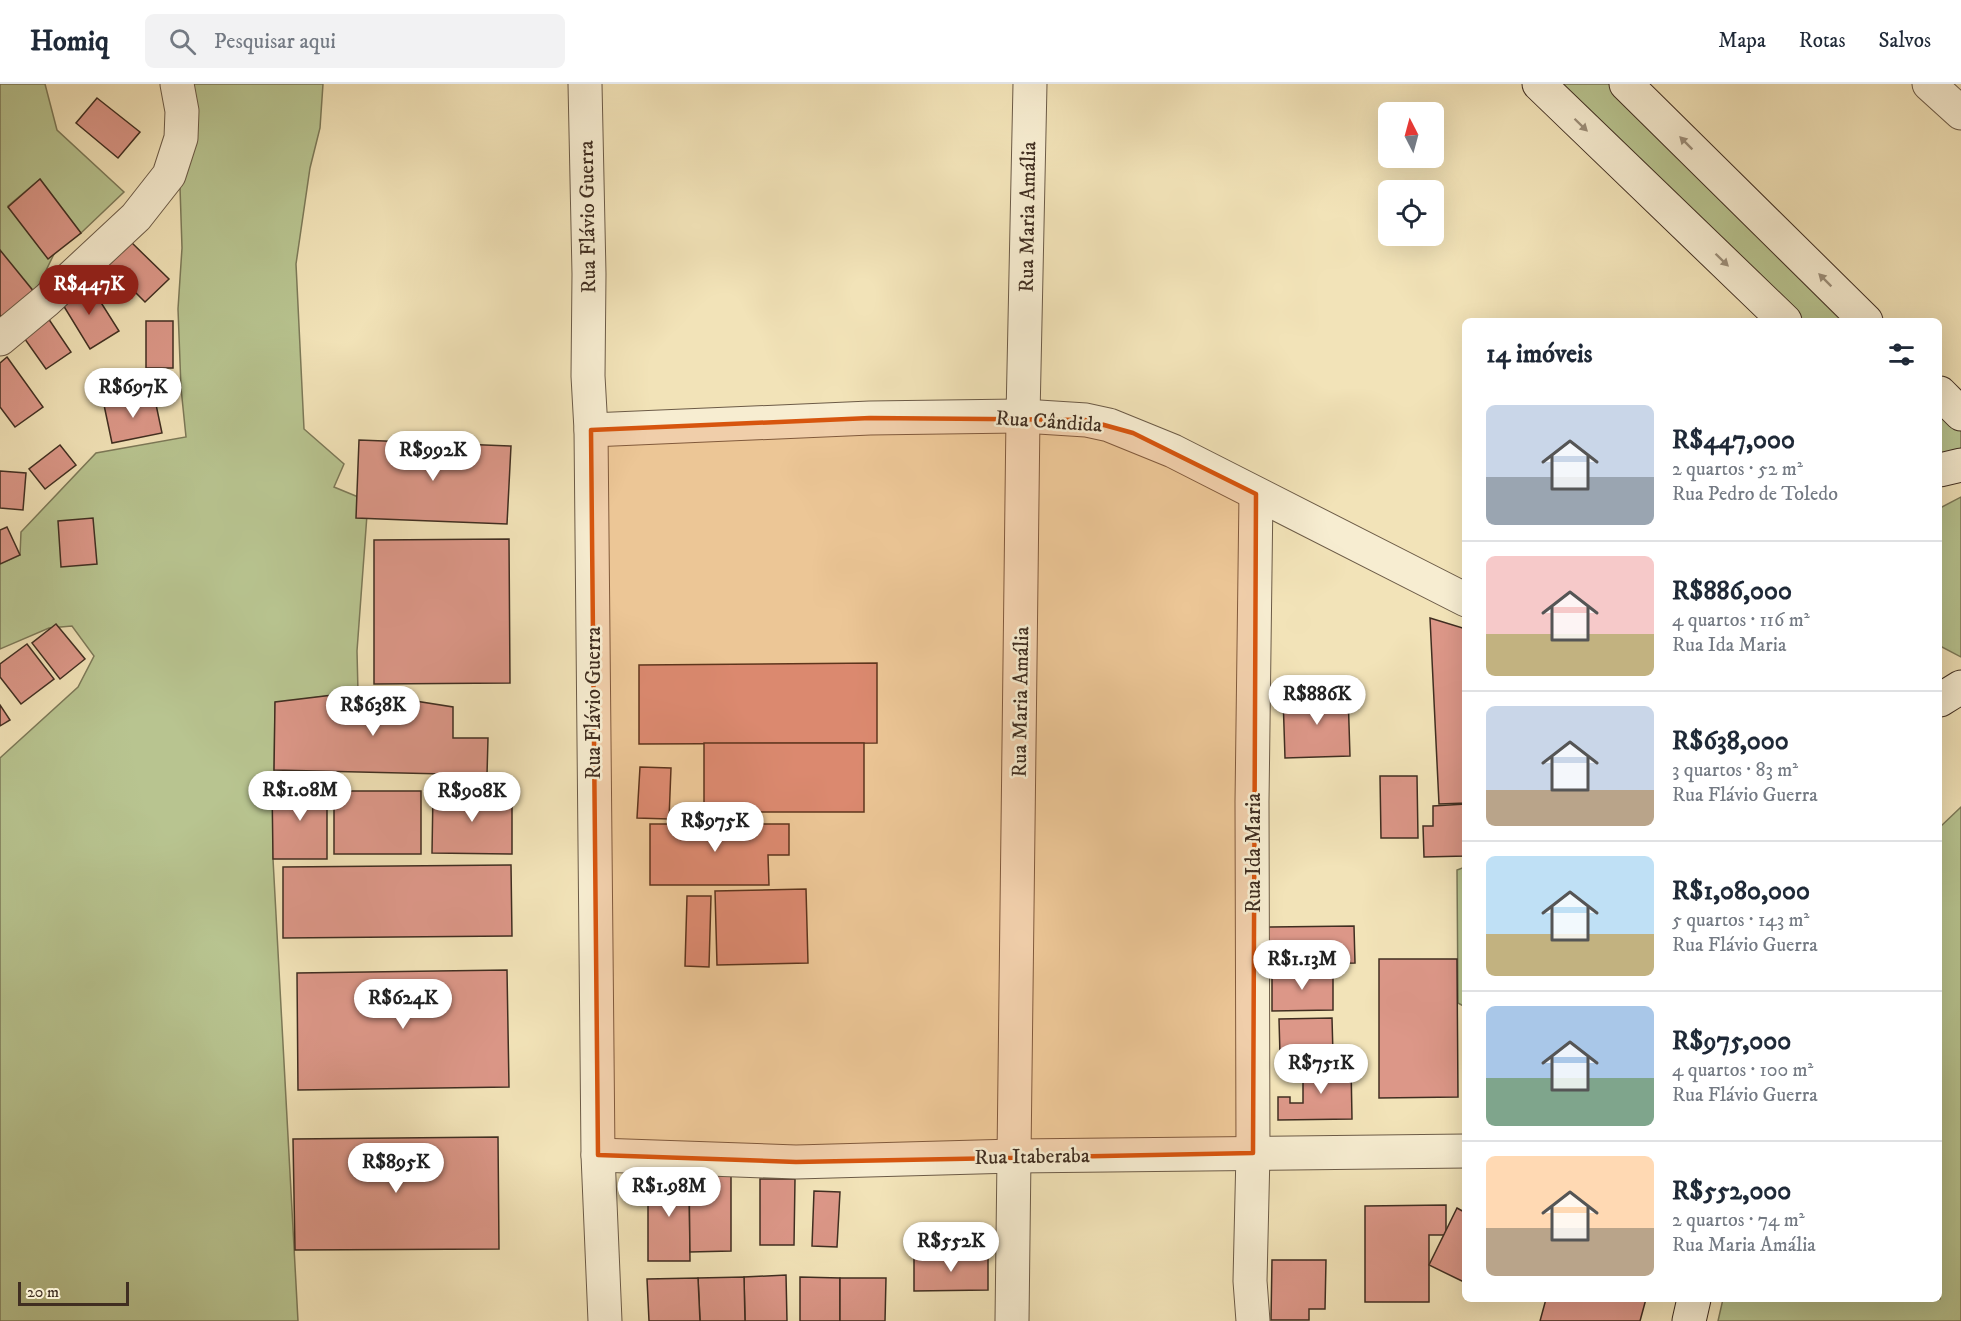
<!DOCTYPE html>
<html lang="pt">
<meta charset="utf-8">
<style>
body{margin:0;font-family:"IM FELL DW Pica",serif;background:#f2f2f3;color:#1f2937;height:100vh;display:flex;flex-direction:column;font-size:22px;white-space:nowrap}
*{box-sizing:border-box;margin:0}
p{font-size:20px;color:#747a83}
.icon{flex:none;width:33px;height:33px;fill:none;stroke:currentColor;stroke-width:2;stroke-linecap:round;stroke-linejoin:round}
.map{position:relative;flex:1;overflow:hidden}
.panel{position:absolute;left:1462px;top:234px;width:480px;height:984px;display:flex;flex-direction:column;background:#fff;border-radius:9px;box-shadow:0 6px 24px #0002}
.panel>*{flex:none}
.needle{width:39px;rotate:354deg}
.tools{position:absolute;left:1378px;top:18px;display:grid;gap:12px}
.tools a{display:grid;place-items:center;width:66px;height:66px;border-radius:9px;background:#fff;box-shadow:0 6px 24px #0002;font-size:30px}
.scale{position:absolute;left:18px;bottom:15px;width:111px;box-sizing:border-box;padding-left:6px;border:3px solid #402e21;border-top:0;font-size:16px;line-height:21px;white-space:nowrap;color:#402e21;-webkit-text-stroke:4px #f7edd1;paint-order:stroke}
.price{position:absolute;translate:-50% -51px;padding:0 14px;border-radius:21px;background:#fff;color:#222;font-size:20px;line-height:39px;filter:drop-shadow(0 2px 3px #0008)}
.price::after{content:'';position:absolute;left:50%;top:36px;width:18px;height:14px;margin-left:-9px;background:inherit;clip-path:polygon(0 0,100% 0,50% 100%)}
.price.selected{background:#8f2418;color:#fff}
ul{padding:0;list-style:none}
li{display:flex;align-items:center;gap:18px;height:150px;padding:0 24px}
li+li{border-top:2px solid #e0e1e3}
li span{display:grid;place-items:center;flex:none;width:168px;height:120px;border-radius:9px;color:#555}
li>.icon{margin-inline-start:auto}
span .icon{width:72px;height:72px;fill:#fffc;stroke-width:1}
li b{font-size:26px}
h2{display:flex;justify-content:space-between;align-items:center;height:72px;padding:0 24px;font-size:26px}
header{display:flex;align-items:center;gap:36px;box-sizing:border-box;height:84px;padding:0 30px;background:#fff;border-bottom:2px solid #e0e1e3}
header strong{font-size:28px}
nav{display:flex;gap:33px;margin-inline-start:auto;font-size:21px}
.search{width:420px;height:54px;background:#f2f2f3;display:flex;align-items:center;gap:15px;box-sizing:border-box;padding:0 21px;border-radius:9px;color:#747a83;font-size:22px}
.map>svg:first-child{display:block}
.green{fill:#b8c490;stroke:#7c7958;stroke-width:1.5}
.building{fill:#dc9788;stroke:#402e21;stroke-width:1.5}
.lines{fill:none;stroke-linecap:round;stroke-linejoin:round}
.street-casing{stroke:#6c5b47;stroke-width:35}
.secondary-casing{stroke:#402e21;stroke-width:35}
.street{stroke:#f7edd1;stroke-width:33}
.secondary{stroke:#f7edd1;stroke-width:33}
.oneway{fill:#9c8e79}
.marked{fill:#d7550e;fill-opacity:0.2;stroke:#d7550e;stroke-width:4.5;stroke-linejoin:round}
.labels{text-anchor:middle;stroke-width:5;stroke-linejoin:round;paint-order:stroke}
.street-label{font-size:21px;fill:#402e21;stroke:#f7edd1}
</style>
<header>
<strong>Homiq</strong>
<div class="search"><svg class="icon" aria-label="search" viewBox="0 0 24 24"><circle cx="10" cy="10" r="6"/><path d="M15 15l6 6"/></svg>Pesquisar aqui</div>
<nav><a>Mapa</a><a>Rotas</a><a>Salvos</a></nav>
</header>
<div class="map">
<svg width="1961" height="1237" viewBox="0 0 1961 1237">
<rect width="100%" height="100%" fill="#f2e3b8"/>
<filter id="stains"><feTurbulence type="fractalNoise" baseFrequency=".00333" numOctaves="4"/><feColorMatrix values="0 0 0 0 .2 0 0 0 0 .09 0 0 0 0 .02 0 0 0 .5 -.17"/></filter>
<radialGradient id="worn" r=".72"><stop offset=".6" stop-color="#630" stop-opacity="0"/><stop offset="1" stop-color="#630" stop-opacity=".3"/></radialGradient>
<!-- green -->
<g class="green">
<path d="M0 0H45L57 46 124 108 81 149 40 95 8 122 54 170 35 209 0 172Z"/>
<path d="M191 0H323L320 44 310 84 296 180 304 345 344 380 334 403 368 417 357 567 358 608 275 619 273 775 298 1237H0V674L78 603 94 572 72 542 49 544 0 565V480L20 471 21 448 96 369 186 353 181 304 178 225 182 164 180 103Z"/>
<path d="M1552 0H1610L1852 237H1795Z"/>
<path d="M1940 323 1961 344V373L1940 378Z"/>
<path d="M1961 413V573L1940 562V424Z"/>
<path d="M1961 723V1237H1718L1723 1215H1940V743Z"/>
<path d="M1465 783H1466L1465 923 1458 919 1457 786Z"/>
</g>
<!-- building -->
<g class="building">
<path d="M97 14 140 48 118 74 76 39Z"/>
<path d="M40 95 81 149 48 175 8 123Z"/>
<path d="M130 157 169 195 145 218 107 180Z"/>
<path d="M0 166 35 209 3 235 0 231Z"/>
<path d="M88 198 119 247 90 265 60 216Z"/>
<path d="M48 234 71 268 46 285 22 251Z"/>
<rect x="146" y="237" width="27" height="47"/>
<path d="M7 273 43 323 15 343 0 323V279Z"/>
<path d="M154 311 162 349 112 359 104 321Z"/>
<path d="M359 356 511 362 507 440 356 434Z"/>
<path d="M60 361 76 381 45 405 29 385Z"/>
<path d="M0 387 26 389 23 426 0 424Z"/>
<path d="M93 434 97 480 61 483 58 437Z"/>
<path d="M7 443 20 471 0 480V446Z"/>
<path d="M509 455 510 599 374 600V456Z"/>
<path d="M1430 534 1466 545V719L1439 720Z"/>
<path d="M56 540 85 575 60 595 32 559Z"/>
<path d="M27 560 54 595 21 620 0 593V580Z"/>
<path d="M877 579V659L639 660V581Z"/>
<path d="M358 608 453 623V654H488L487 691 274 686 275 618Z"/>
<path d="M1348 609 1350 672 1285 674 1283 612Z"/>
<path d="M0 621 10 636 0 642Z"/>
<rect x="704" y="659" width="160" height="69"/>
<path d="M640 683 671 684 669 735 637 734Z"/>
<path d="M1380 692H1417L1418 754H1381Z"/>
<path d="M272 701H327V775H273Z"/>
<rect x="334" y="707" width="87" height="63"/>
<path d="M433 708 512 709V770L432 769Z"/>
<path d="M1466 720V772L1424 773 1423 742H1433V722Z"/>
<path d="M650 740H789V771H768L769 801H650Z"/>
<path d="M511 781 512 852 283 854V783Z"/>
<path d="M806 805 808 879 717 881 715 807Z"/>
<path d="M687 812H711L709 883 685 882Z"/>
<path d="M1354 842 1355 879 1268 880 1267 843Z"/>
<path d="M1379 875H1457L1458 1013 1379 1014Z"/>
<path d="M507 886 509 1003 298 1006 297 889Z"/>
<path d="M1272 888H1333V926L1272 927Z"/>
<path d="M1332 934 1333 971H1280L1279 935Z"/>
<path d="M1351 980 1352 1035 1278 1036V1013H1290V1019H1303V981Z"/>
<path d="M498 1053 499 1165 295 1166 293 1055Z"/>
<path d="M648 1091H689L690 1177H648Z"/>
<path d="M689 1091H731V1167L690 1168Z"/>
<path d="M760 1095H795L794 1161H760Z"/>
<path d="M814 1107 840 1108 837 1163 812 1162Z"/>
<path d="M1446 1121V1151H1429V1218H1365V1122Z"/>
<path d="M1457 1124 1466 1129V1199L1429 1181Z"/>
<path d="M988 1171V1206L914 1207V1173Z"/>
<path d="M1272 1176H1326L1325 1225H1309V1236H1271Z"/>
<path d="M786 1191 787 1237H745L744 1193Z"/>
<path d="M744 1193 745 1237H700L698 1194Z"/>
<path d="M800 1193 840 1194V1237H800Z"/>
<path d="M698 1194 700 1237H649L647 1195Z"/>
<path d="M840 1194H886L885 1237H840Z"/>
<path d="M1546 1215H1646L1640 1237H1540Z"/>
</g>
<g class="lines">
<defs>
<g id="street">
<path d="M585 0 589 190 588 292 591 346 598 1071 605 1237"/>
<path d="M1929 0 1961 29"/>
<path d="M0 255 47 216 136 133 169 91 181 54 182 27 177 0"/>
<path d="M591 346 870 334 1023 332 1086 336 1109 341 1173 367 1466 516"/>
<path d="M598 1071 796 1078 1014 1072 1466 1067"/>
<path d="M1012 1237 1023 332 1030 0"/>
<path d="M1253 1237 1250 1197 1253 1069 1252 718 1256 410"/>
</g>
<g id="secondary">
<path d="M1539 0 1785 237"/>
<path d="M1626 0 1866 237"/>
<path d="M1940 309 1961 330"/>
<path d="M1940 386 1961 381"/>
<path d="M1940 616 1961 603"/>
<path d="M1689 1237 1694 1215"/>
</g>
</defs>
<!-- street casing -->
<use href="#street" class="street-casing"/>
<!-- secondary casing -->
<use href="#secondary" class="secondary-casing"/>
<!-- street -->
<use href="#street" class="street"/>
<!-- secondary -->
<use href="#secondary" class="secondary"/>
</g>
<!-- one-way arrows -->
<defs><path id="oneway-solid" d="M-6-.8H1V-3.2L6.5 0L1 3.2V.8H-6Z" transform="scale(1.5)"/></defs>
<g class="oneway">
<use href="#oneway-solid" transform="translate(1581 41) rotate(44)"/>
<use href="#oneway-solid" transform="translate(1686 59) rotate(-135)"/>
<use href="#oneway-solid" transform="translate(1722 176) rotate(44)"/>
<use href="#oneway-solid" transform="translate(1825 196) rotate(-135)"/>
</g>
<!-- marked area -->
<path class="marked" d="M870 334 1086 336 1133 349 1256 410 1253 1069 796 1078 598 1071 591 346Z"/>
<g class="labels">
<!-- street labels -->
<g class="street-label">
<text transform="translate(587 133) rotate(-91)" y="7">Rua Flávio Guerra</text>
<text transform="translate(1027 133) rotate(-89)" y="7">Rua Maria Amália</text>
<text transform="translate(1049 337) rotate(4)" y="7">Rua Cândida</text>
<text transform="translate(1020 618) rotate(-89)" y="7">Rua Maria Amália</text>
<text transform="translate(593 619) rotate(-90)" y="7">Rua Flávio Guerra</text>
<text transform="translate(1253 769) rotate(-90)" y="7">Rua Ida Maria</text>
<text transform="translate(1032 1072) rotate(-1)" y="7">Rua Itaberaba</text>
</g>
</g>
<rect width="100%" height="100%" filter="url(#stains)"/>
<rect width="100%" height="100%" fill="url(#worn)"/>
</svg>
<div class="tools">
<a><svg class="needle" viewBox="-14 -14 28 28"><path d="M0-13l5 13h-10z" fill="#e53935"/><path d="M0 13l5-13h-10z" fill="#747a83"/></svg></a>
<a><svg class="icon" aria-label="locate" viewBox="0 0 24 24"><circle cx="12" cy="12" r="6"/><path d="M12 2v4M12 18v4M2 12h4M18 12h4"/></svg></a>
</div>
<div class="scale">20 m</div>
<b class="price selected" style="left:89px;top:232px">R$447K</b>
<b class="price" style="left:133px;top:335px">R$697K</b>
<b class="price" style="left:433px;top:398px">R$992K</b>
<b class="price" style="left:1317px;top:642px">R$886K</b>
<b class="price" style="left:373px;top:653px">R$638K</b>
<b class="price" style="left:300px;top:738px">R$1.08M</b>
<b class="price" style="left:472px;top:739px">R$908K</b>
<b class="price" style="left:715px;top:769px">R$975K</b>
<b class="price" style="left:1302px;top:907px">R$1.13M</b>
<b class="price" style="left:403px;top:946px">R$624K</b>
<b class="price" style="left:1321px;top:1011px">R$751K</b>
<b class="price" style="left:396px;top:1110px">R$895K</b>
<b class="price" style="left:669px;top:1134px">R$1.98M</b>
<b class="price" style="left:951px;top:1189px">R$552K</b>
<section class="panel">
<h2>14 imóveis<svg class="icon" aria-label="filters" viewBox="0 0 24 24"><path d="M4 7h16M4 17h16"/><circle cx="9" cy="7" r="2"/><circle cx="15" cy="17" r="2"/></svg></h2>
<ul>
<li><span style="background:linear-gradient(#c9d6e8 60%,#9aa5b1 0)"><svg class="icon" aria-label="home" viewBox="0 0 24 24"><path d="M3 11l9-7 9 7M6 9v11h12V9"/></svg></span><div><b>R$447,000</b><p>2 quartos · 52 m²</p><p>Rua Pedro de Toledo</p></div></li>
<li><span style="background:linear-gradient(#f6c9c9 65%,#c2b280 0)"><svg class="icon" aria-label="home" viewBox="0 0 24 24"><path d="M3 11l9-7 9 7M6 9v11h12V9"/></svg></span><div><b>R$886,000</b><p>4 quartos · 116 m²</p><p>Rua Ida Maria</p></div></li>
<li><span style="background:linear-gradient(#c9d6e8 70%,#b9a48a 0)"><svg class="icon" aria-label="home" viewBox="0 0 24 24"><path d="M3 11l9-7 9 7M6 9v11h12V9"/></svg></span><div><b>R$638,000</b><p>3 quartos · 83 m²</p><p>Rua Flávio Guerra</p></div></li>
<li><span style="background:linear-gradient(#bfe0f5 65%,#c2b280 0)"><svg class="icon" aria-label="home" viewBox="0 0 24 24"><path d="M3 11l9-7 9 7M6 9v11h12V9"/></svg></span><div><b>R$1,080,000</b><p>5 quartos · 143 m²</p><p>Rua Flávio Guerra</p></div></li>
<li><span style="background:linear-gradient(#a9c7e8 60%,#7fa58c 0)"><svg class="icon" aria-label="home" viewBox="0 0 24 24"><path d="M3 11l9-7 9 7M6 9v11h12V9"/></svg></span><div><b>R$975,000</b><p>4 quartos · 100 m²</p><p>Rua Flávio Guerra</p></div></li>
<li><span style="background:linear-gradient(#ffd9b3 60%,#b9a48a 0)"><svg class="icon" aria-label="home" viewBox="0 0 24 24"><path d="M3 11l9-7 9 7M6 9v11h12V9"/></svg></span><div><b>R$552,000</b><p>2 quartos · 74 m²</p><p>Rua Maria Amália</p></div></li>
</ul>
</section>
</div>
